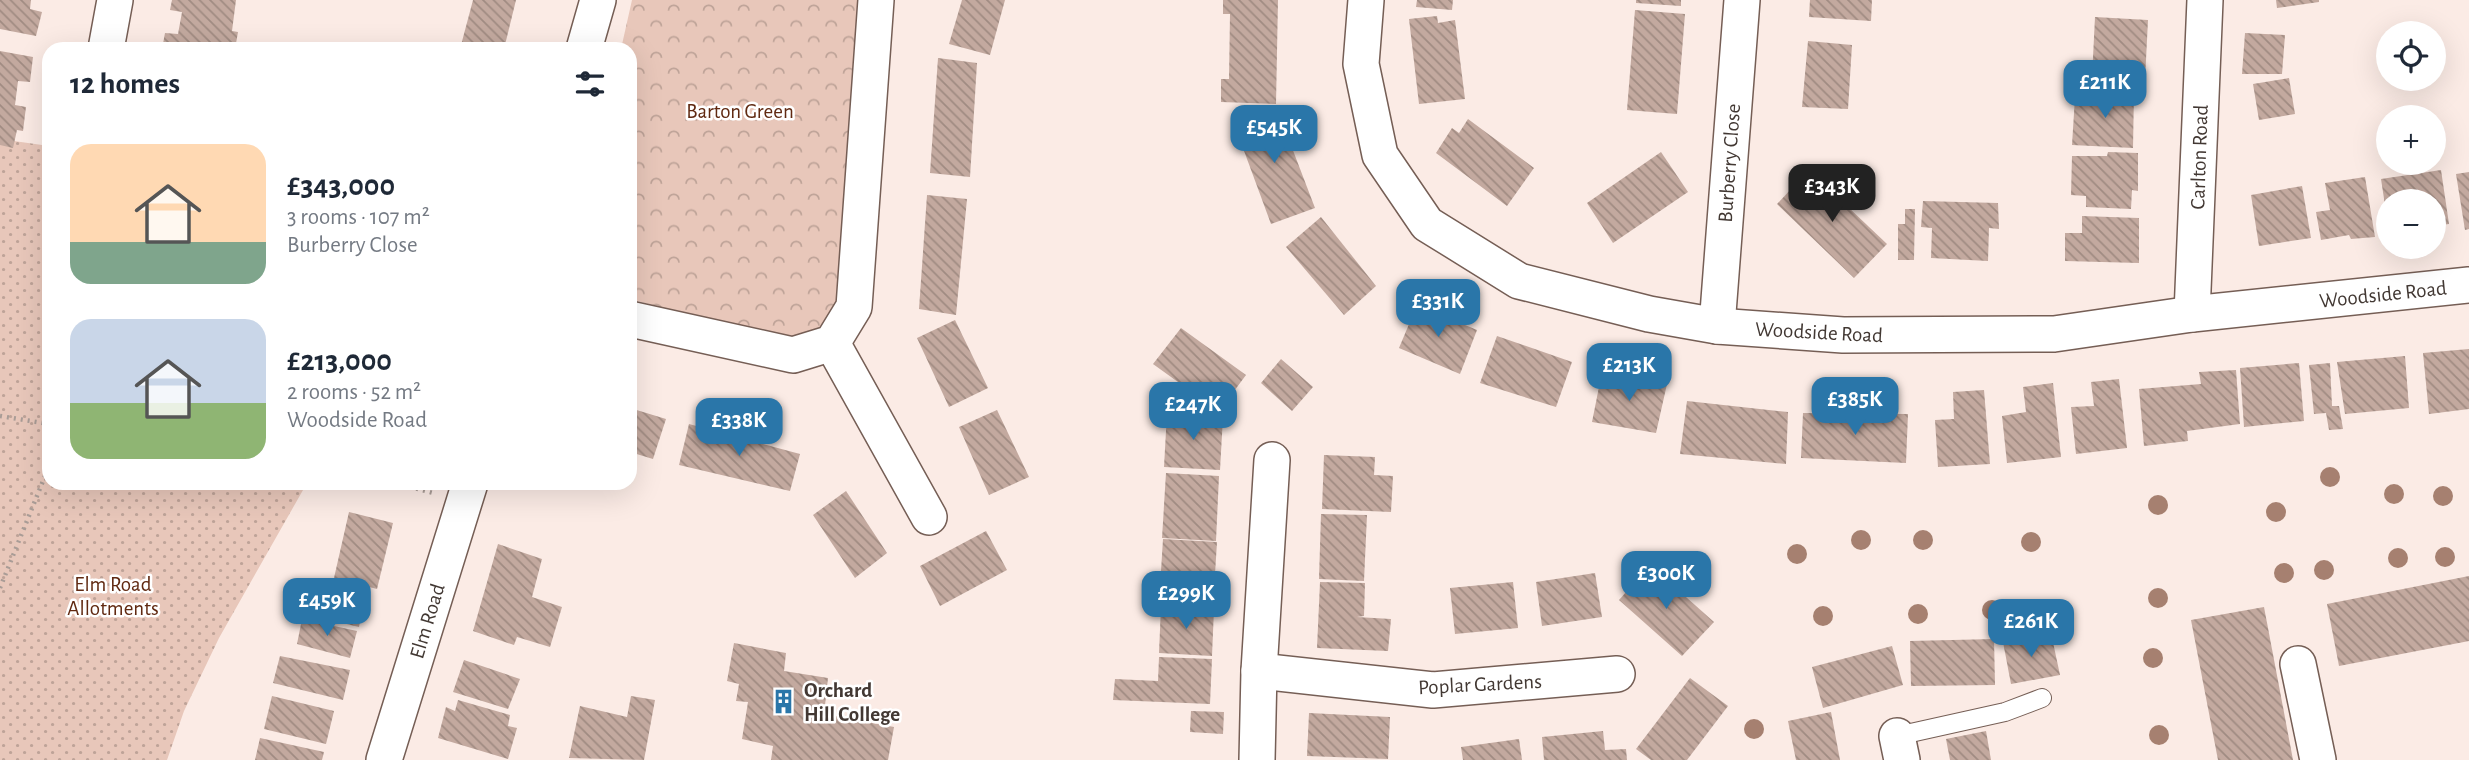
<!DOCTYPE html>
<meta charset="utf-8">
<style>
body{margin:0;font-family:"Alegreya Sans",sans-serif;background:#f6f6f7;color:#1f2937;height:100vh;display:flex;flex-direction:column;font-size:26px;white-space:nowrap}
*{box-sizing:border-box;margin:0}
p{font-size:23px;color:#747a83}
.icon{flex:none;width:38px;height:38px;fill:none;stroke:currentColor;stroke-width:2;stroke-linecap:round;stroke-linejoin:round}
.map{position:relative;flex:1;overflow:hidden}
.details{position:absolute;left:42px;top:42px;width:595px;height:448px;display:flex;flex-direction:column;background:#fff;border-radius:21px;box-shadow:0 7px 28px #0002}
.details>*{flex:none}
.fabs{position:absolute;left:2376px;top:21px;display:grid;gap:14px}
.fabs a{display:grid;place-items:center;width:70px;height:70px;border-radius:50%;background:#fff;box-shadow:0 7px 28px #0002;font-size:35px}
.price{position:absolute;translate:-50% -60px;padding:0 16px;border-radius:14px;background:#2a76a9;color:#fff;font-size:23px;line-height:46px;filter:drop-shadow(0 2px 4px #0008)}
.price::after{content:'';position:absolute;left:50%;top:42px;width:21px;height:16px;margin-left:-10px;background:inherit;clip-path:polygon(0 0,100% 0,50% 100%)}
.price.selected{background:#222;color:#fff}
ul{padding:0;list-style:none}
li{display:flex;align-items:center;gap:21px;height:175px;padding:0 28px}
li span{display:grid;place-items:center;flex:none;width:196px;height:140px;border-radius:21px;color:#555}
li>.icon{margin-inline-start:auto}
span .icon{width:84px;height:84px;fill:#fffc;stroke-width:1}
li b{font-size:30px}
h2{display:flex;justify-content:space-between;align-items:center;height:84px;padding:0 28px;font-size:30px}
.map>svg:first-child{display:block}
.grass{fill:url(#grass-dots)}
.park{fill:url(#park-crowns)}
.building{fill:url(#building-back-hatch)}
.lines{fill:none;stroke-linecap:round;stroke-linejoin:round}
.lane-casing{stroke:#755e55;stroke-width:20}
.street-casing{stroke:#755e55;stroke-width:38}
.path{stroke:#a99c96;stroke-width:4.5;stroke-dasharray:2 5;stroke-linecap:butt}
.lane{stroke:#fff;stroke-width:18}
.street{stroke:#fff;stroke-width:35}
.tree{fill:#a68070}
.labels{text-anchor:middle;stroke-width:5;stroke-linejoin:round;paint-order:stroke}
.park-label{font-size:21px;fill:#602911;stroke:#fff}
.street-label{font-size:21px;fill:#423833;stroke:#fff}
.poi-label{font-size:21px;font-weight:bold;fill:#423833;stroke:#fff;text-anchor:start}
</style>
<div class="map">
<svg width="2469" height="760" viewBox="0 0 2469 760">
<defs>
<pattern id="grass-dots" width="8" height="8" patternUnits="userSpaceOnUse" patternTransform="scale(1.75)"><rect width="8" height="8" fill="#e8c7ba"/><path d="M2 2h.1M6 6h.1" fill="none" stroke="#bea398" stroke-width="1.8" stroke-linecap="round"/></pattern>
<pattern id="park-crowns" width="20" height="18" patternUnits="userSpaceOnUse" patternTransform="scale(1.75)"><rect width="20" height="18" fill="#e8c7ba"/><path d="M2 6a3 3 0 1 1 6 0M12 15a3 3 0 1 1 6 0" fill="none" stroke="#bea398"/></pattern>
<pattern id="building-back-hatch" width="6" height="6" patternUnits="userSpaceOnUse" patternTransform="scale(1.75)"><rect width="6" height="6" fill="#c3a99f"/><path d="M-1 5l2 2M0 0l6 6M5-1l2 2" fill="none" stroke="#a08b82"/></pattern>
</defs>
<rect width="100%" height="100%" fill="#fbebe5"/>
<!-- grass -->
<path class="grass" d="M0 139 49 146V483H307L219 638 184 711 167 760H0Z"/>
<!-- park -->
<path class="park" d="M632 0H858L839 295 825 332 792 342 630 299V49H621Z"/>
<!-- building -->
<g class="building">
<path d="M0 0H31L30 9 42 12 36 36 0 29Z"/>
<path d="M172 0H236L232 31 238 32 235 49H162L165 33 178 34 182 12 170 10Z"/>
<path d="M473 0H516L504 49H460Z"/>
<path d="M962 0H1005L990 55 949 44Z"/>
<path d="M1223 0H1278L1276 104 1221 102V79H1229L1230 14H1223Z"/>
<path d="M1417 0H1453L1452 10 1416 7Z"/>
<path d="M1636 0H1681V6L1636 3Z"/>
<path d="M1810 0H1872L1871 21 1809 17Z"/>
<path d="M2276 0H2319V2L2277 8Z"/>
<path d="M1635 10 1685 14 1677 114 1627 110Z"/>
<path d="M1437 16 1438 23 1455 20 1465 99 1419 104 1409 19Z"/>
<path d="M2095 17 2148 20 2145 80 2092 78Z"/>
<path d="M2245 33 2285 35 2282 74H2242Z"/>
<path d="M1808 41 1852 45 1848 109 1802 107Z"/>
<path d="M0 51 33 57 30 82 18 81 15 105 26 107 23 131 17 130 13 148 0 145Z"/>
<path d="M938 58 977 63 970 177 930 173Z"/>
<path d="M2289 78 2295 114 2259 120 2253 84Z"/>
<path d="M2104 91H2134L2133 148 2072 145 2075 97 2104 98Z"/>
<path d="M1276 106 1315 208 1271 224 1233 121Z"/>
<path d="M1468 119 1534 168 1507 206 1436 153 1452 128 1459 133Z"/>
<path d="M1661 152 1688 192 1613 243 1587 203Z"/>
<path d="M2108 152 2138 153V191L2132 190 2131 209 2086 207V196L2071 195 2072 156H2107Z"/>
<path d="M1809 170 1887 244 1854 278 1777 204Z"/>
<path d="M2441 170 2449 224 2434 226V201H2389L2387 218 2381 179Z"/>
<path d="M2469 172V229L2465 230 2456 174Z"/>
<path d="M2365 177 2375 237 2351 239 2349 235 2321 240 2316 212 2330 210 2325 183Z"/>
<path d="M2302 186 2311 238 2259 246 2251 195Z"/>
<path d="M927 195 967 199 956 315 919 309Z"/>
<path d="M1923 201 1998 203 1999 229 1989 228 1988 261 1931 258 1932 228 1921 227Z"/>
<path d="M1905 209H1915L1914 260H1898V224H1905Z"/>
<path d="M2082 216 2139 218V263L2065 261V233H2082Z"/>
<path d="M1321 217 1376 286 1344 315 1286 247Z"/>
<path d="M1417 305 1477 330 1460 374 1399 348Z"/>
<path d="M955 320 988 388 949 407 917 338Z"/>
<path d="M1181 328 1246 375 1226 402 1203 385 1196 395 1153 364Z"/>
<path d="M1497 336 1572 362 1556 407 1480 383Z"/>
<path d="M2469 349V409L2429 414 2423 353Z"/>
<path d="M2405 356 2409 408 2345 414 2337 362Z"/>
<path d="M1281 359 1313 387 1292 411 1261 383Z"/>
<path d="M2299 363 2304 421 2244 427 2240 368Z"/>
<path d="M2330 363 2332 406H2339L2343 429 2329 430 2326 413 2314 414 2309 365Z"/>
<path d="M2236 370 2240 424 2187 431 2188 441 2144 446 2139 389 2201 384 2199 372Z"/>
<path d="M1602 372 1667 384 1656 433 1592 422Z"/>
<path d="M2119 379 2127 448 2076 454 2071 407 2094 406 2091 382Z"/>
<path d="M2053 383 2061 457 2007 463 2002 416 2026 412 2023 387Z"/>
<path d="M1984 390 1990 464 1938 467 1935 420 1954 419 1953 392Z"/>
<path d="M1687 401 1788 412 1786 464 1680 454Z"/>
<path d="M630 408 666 419 653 459 630 452Z"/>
<path d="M997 410 1029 477 989 495 959 427Z"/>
<path d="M1167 413 1223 417 1220 470 1164 467Z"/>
<path d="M1803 413 1908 414 1906 463 1801 458Z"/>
<path d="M689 424 800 454 790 491 679 465Z"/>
<path d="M1324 455 1375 457 1374 475 1393 476 1391 512 1322 509Z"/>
<path d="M1166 473 1219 476 1216 541 1162 538Z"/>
<path d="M846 491 887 553 855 578 813 515Z"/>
<path d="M349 512 393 523 377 589 334 578Z"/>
<path d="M1321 514 1367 515 1364 581 1319 579Z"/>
<path d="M986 531 1007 570 940 606 920 566Z"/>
<path d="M1163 539 1217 542 1213 606 1159 603Z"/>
<path d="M498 544 542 559 532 597 562 607 550 647 517 637 514 645 473 631Z"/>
<path d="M1650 565 1714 622 1682 656 1619 600Z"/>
<path d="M1595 573 1602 617 1542 626 1536 582Z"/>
<path d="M2469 576V641L2339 666 2327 604Z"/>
<path d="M1320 582 1365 583 1364 616 1357 617 1391 619 1388 651 1317 648Z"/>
<path d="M1513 582 1518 628 1455 634 1450 588Z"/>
<path d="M323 590 364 599 359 627 318 617Z"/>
<path d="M1161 606 1214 609 1212 656 1159 653Z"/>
<path d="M2264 607 2293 760H2218L2191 620Z"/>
<path d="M302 619 357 631 350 658 297 644Z"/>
<path d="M2051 633 2060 675 2011 684 2003 642Z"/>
<path d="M1994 639 1995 685 1911 686 1910 641Z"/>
<path d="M734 643 786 653 784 671 828 678 824 714 894 727 888 760H771L773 746 742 739 748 702 736 701 739 684 727 681Z"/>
<path d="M1892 646 1903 685 1823 708 1812 667Z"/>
<path d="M280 656 350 670 343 700 273 683Z"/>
<path d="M1159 657 1212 659 1210 704 1113 700 1115 679 1158 681Z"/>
<path d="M464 660 520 679 508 709 453 692Z"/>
<path d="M1690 678 1728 706 1687 760H1651L1636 749Z"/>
<path d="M272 696 334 711 326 744 264 729Z"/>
<path d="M631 696 655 700 644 760 569 758 580 706 627 717Z"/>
<path d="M458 700 510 715 508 726 517 728 508 759 438 738 446 707 455 711Z"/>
<path d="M1191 711 1224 712 1223 734 1190 732Z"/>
<path d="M1831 712 1840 760H1796L1788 721Z"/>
<path d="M1309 713 1390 717 1388 759 1307 756Z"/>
<path d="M1603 731 1605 750 1626 749 1627 760H1544L1542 737Z"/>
<path d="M1986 731 1991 760H1950L1946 739Z"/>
<path d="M260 738 324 752 322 760H255Z"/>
<path d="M1519 739 1522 760H1463L1461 747Z"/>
</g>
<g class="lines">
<defs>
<path id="lane" d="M1897 736 2005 712 2042 698"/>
<g id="street">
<path d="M1366 0 1361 64 1380 155 1427 224 1519 281 1649 314 1717 326 1843 335 2054 334 2192 314 2469 285"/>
<path d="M106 49 115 0"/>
<path d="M584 49 598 0"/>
<path d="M2192 314 2205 0"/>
<path d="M630 319 793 355 832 343 854 307 876 0"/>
<path d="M1717 326 1742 0"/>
<path d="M832 343 929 517"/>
<path d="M2298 664 2318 760"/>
<path d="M1259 671 1433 690 1617 674"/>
<path d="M1897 736 1902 760"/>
<path d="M384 760 470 483"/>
<path d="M1257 760 1259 671 1272 460"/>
</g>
</defs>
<!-- lane casing -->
<use href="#lane" class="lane-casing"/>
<!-- street casing -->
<use href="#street" class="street-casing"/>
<!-- path -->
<g class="path">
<path d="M0 416 49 424"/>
<path d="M396 483 433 493"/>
<path d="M0 588 49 466"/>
</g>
<!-- lane -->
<use href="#lane" class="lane"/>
<!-- street -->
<use href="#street" class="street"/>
</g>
<!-- trees -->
<g class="tree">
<circle cx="2330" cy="477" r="10"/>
<circle cx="2394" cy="494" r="10"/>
<circle cx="2443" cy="496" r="10"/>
<circle cx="2158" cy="505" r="10"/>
<circle cx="2276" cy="512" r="10"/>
<circle cx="1861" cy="540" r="10"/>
<circle cx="1923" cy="540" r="10"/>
<circle cx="2031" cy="542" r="10"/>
<circle cx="1797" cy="554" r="10"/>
<circle cx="2445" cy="557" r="10"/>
<circle cx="2398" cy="558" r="10"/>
<circle cx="2324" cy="570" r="10"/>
<circle cx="2284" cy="573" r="10"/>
<circle cx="2158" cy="598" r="10"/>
<circle cx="1992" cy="610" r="10"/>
<circle cx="1918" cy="614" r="10"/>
<circle cx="1823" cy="616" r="10"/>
<circle cx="2153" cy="658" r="10"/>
<circle cx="1754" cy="729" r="10"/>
<circle cx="2159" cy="735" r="10"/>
</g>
<!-- icons -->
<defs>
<symbol id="building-bare" viewBox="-9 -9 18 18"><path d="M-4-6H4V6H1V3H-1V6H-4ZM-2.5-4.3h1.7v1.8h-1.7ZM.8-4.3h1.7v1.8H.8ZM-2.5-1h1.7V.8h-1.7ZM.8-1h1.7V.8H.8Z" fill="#2a76a9" stroke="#fff" stroke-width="2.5" paint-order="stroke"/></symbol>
</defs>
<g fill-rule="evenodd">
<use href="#building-bare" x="766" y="684" width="35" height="35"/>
</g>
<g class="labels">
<!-- park labels -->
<g class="park-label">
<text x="740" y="118">Barton Green</text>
<text x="113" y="591">Elm Road<tspan x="113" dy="24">Allotments</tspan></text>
</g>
<!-- street labels -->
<g class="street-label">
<text transform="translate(2199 157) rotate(-88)" y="7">Carlton Road</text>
<text transform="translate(1729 163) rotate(-86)" y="7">Burberry Close</text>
<text transform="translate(2383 294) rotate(-6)" y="7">Woodside Road</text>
<text transform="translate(1819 332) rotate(3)" y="7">Woodside Road</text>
<text transform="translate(427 621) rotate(-73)" y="7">Elm Road</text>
<text transform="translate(1480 684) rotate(-3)" y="7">Poplar Gardens</text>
</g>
<!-- poi labels -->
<g class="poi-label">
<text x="804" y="697">Orchard<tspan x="804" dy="24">Hill College</tspan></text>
</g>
</g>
</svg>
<div class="fabs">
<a><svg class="icon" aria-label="locate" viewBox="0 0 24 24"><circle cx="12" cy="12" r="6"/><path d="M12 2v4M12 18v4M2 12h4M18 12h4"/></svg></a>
<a>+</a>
<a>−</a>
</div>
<b class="price" style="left:2105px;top:120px">£211K</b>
<b class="price" style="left:1274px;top:165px">£545K</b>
<b class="price selected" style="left:1832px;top:224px">£343K</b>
<b class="price" style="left:1438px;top:339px">£331K</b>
<b class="price" style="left:1629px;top:403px">£213K</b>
<b class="price" style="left:1855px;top:437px">£385K</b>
<b class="price" style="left:1193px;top:442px">£247K</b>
<b class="price" style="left:739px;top:458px">£338K</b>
<b class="price" style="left:1666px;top:611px">£300K</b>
<b class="price" style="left:1186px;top:631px">£299K</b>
<b class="price" style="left:327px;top:638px">£459K</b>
<b class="price" style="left:2031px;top:659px">£261K</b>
<section class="details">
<h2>12 homes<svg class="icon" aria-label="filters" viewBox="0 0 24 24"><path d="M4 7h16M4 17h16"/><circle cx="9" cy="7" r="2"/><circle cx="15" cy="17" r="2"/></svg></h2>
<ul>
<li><span style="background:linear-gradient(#ffd9b3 70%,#7fa58c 0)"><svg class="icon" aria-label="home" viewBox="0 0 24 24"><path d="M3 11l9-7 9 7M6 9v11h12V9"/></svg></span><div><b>£343,000</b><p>3 rooms · 107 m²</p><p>Burberry Close</p></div></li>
<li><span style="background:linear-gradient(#c9d6e8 60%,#8fb573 0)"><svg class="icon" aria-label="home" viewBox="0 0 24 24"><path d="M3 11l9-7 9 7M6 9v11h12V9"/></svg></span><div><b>£213,000</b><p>2 rooms · 52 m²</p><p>Woodside Road</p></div></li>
</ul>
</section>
</div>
